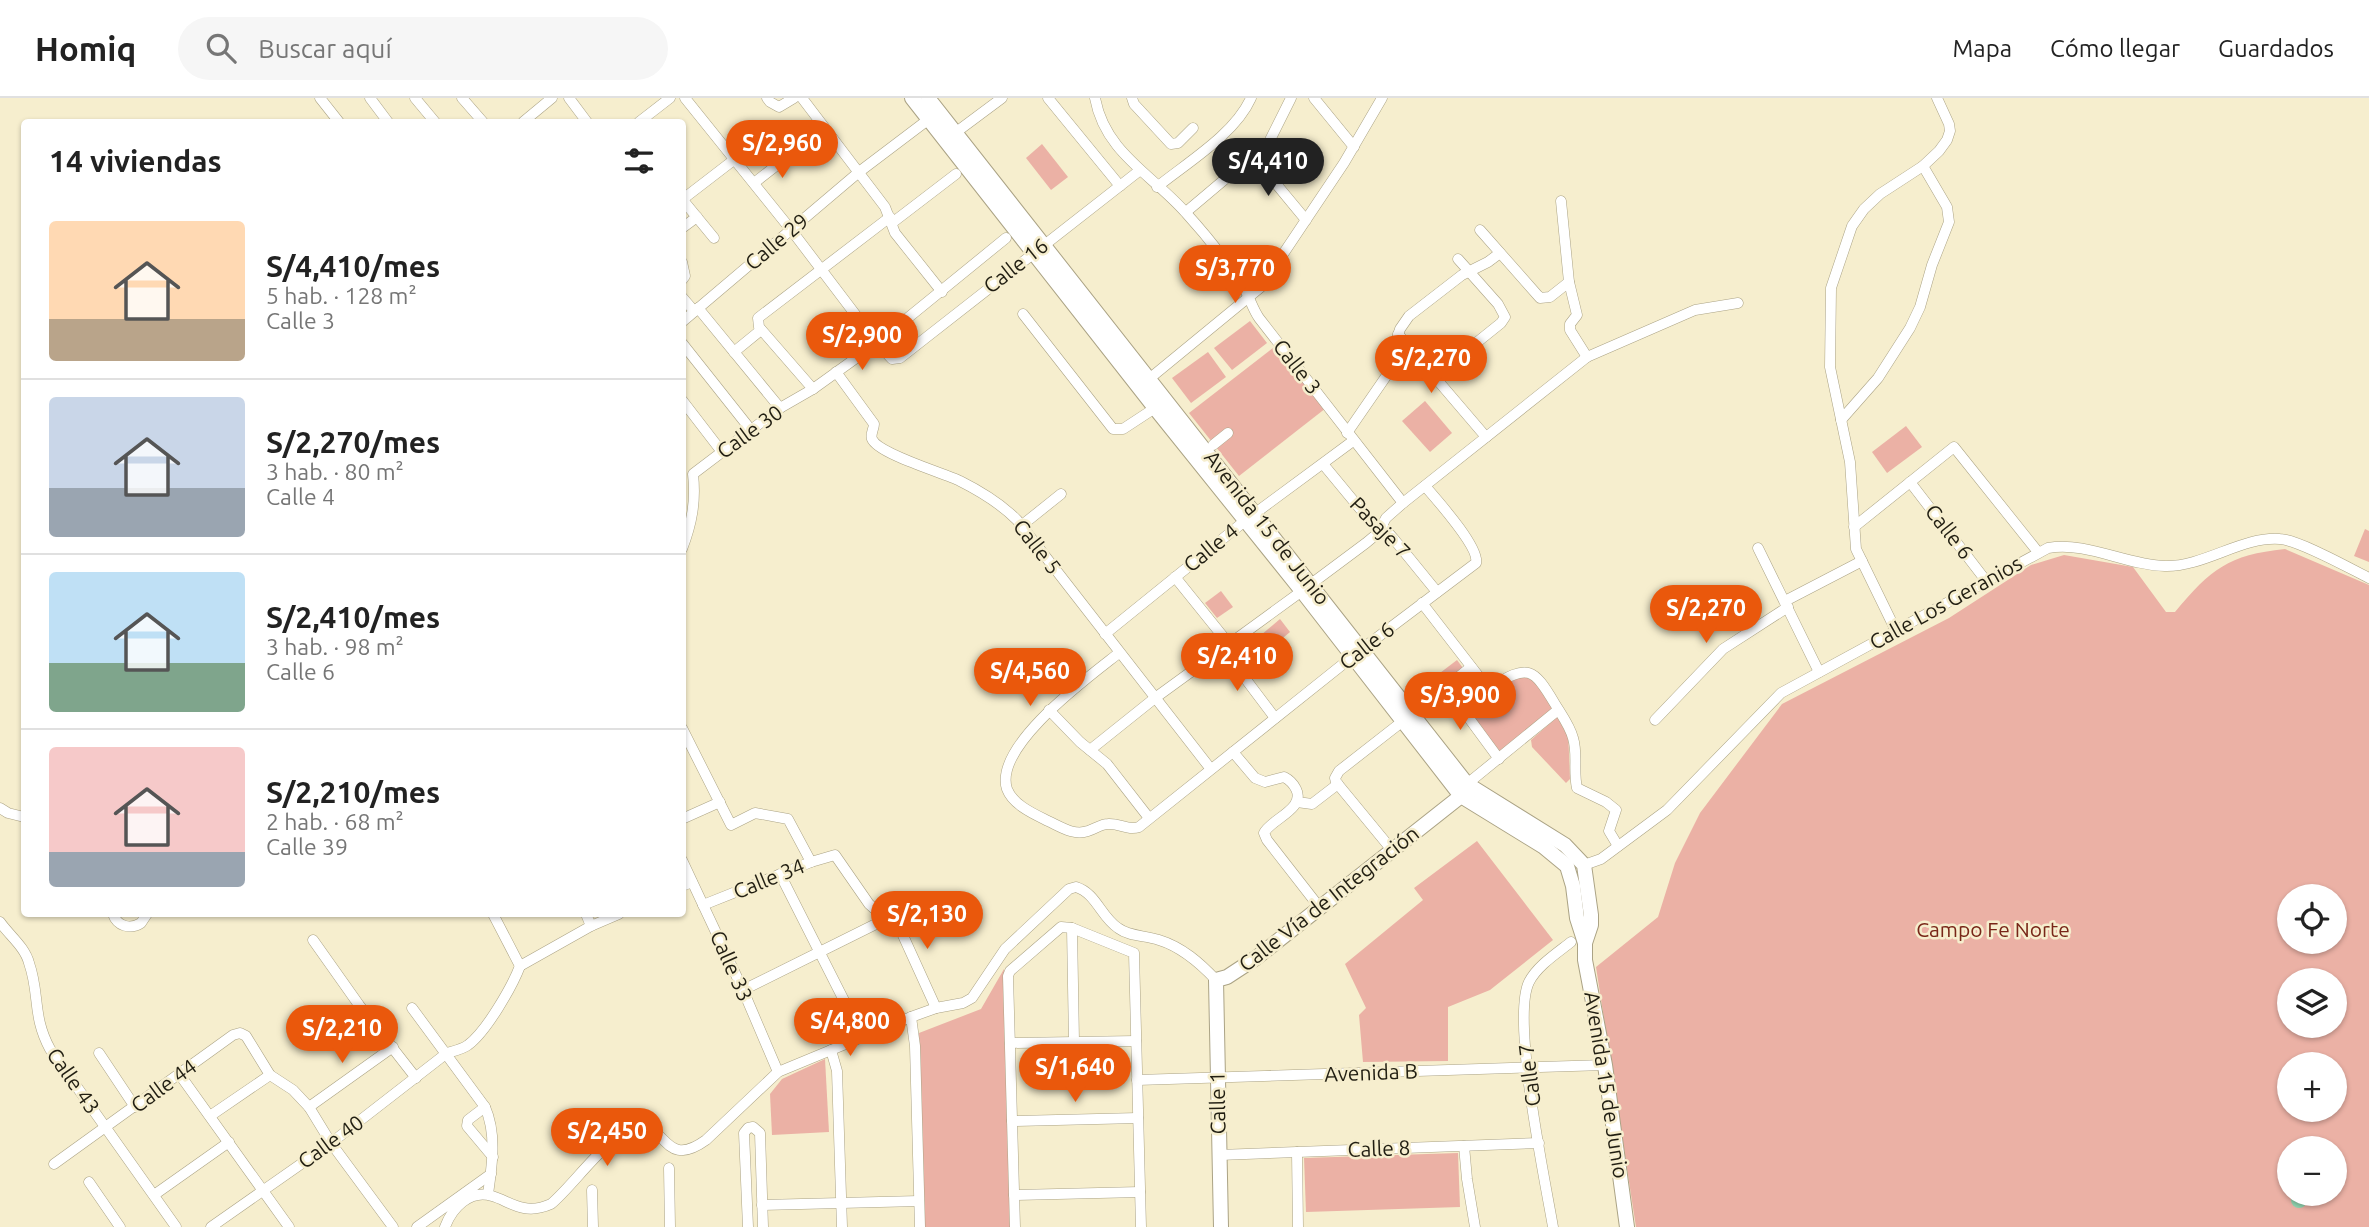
<!DOCTYPE html>
<html lang="es">
<meta charset="utf-8">
<style>
body{margin:0;font-family:Ubuntu,sans-serif;background:#f6f6f6;color:#222;height:100vh;display:flex;flex-direction:column;font-size:26px;white-space:nowrap}
*{box-sizing:border-box;margin:0}
p{font-size:23px;color:#767676}
.icon{flex:none;width:38px;height:38px;fill:none;stroke:currentColor;stroke-width:2;stroke-linecap:round;stroke-linejoin:round}
.map{position:relative;flex:1;overflow:hidden}
.details{position:absolute;left:21px;top:21px;width:665px;height:798px;display:flex;flex-direction:column;background:#fff;border-radius:7px;box-shadow:0 2px 5px #0004}
.details>*{flex:none}
.controls{position:absolute;left:2277px;top:786px;display:grid;gap:14px}
.controls a{display:grid;place-items:center;width:70px;height:70px;border-radius:50%;background:#fff;box-shadow:0 2px 5px #0004;font-size:35px}
.price{position:absolute;translate:-50% -60px;padding:0 16px;border-radius:24px;background:#ea580c;color:#fff;font-size:23px;line-height:46px;filter:drop-shadow(0 2px 4px #0008)}
.price::after{content:'';position:absolute;left:50%;top:42px;width:21px;height:16px;margin-left:-10px;background:inherit;clip-path:polygon(0 0,100% 0,50% 100%)}
.price.current{background:#222;color:#fff}
ul{padding:0;list-style:none}
li{display:flex;align-items:center;gap:21px;height:175px;padding:0 28px}
li+li{border-top:2px solid #e0e0e0}
li span{display:grid;place-items:center;flex:none;width:196px;height:140px;border-radius:7px;color:#555}
li>.icon{margin-inline-start:auto}
span .icon{width:84px;height:84px;fill:#fffc;stroke-width:1}
li b{font-size:30px}
h2{display:flex;justify-content:space-between;align-items:center;height:84px;padding:0 28px;font-size:30px}
header{display:flex;align-items:center;gap:42px;box-sizing:border-box;height:98px;padding:0 35px;background:#fff;border-bottom:2px solid #e0e0e0}
header strong{font-size:33px}
nav{display:flex;gap:38px;margin-inline-start:auto;font-size:24px}
.search{width:490px;height:63px;background:#f6f6f6;display:flex;align-items:center;gap:18px;box-sizing:border-box;padding:0 24px;border-radius:38px;color:#767676;font-size:26px}
.map>svg:first-child{display:block}
.green{fill:#ebb1a5;fill-rule:evenodd}
.water{fill:#92d7b2}
.lines{fill:none;stroke-linecap:round;stroke-linejoin:round}
.street-casing{stroke:#aba385;stroke-width:11}
.secondary-casing{stroke:#aba385;stroke-width:16}
.street{stroke:#fff;stroke-width:10}
.secondary{stroke:#fff;stroke-width:14}
.labels{text-anchor:middle;stroke-width:5;stroke-linejoin:round;paint-order:stroke}
.street-label{font-size:21px;fill:#211e12;stroke:#f6eece}
.park-label{font-size:21px;fill:#782618;stroke:#f6eece}
</style>
<header>
<strong>Homiq</strong>
<div class="search"><svg class="icon" aria-label="search" viewBox="0 0 24 24"><circle cx="10" cy="10" r="6"/><path d="M15 15l6 6"/></svg>Buscar aquí</div>
<nav><a>Mapa</a><a>Cómo llegar</a><a>Guardados</a></nav>
</header>
<div class="map">
<svg width="2369" height="1129" viewBox="0 0 2369 1129">
<rect width="100%" height="100%" fill="#f6eece"/>
<!-- green -->
<g class="green">
<path d="M1042 46 1068 79 1051 92 1026 60Z"/>
<path d="M1250 223 1267 245 1232 272 1214 250Z"/>
<path d="M1278 246 1326 310 1239 378 1189 315Z"/>
<path d="M1208 254 1226 279 1191 305 1172 280Z"/>
<path d="M1425 303 1452 335 1430 354 1402 323Z"/>
<path d="M1906 328 1922 349 1887 375 1872 354Z"/>
<path d="M2365 431 2369 433V464L2354 458Z"/>
<path d="M2285 451 2369 487V1129H1636L1596 869 1658 819 1675 765 1700 715 1782 606 1949 520 2031 467 2064 457 2133 469 2166 514H2175C2211 471 2228 457 2285 451ZM2289 798H2334V844H2289ZM2289 882H2334V928H2289ZM2289 966H2334V1012H2289ZM2289 1050H2334V1096H2289Z"/>
<path d="M1221 493 1233 509 1217 520 1205 505Z"/>
<path d="M1280 521 1290 534 1271 550 1261 537Z"/>
<path d="M1457 562 1463 570 1442 586 1436 578Z"/>
<path d="M1473 575 1487 595 1512 577 1534 579 1553 611 1502 654 1498 653 1452 590Z"/>
<path d="M1557 619 1568 631 1570 681 1566 685 1532 649 1531 642Z"/>
<path d="M1477 743 1553 842 1490 892 1448 909V963L1363 964 1359 917 1366 910 1345 866 1423 802 1414 790Z"/>
<path d="M1004 871 1010 1129H924L919 935 981 911Z"/>
<path d="M825 961 829 1034 772 1037 770 996 782 981Z"/>
<path d="M1458 1055 1460 1109 1306 1114 1304 1060Z"/>
</g>
<!-- water -->
<circle class="water" cx="2299" cy="1102" r="8"/>
<g class="lines">
<defs>
<g id="street">
<path d="M320 0 339 24"/>
<path d="M370 0 388 24"/>
<path d="M415 0 435 24"/>
<path d="M462 0 483 24"/>
<path d="M569 0 587 24"/>
<path d="M685 0 792 133 877 245 892 261 900 260 1139 73"/>
<path d="M767 0 770 4 779 9 794 0"/>
<path d="M802 0 885 109 895 135 942 194"/>
<path d="M1048 0 1120 88"/>
<path d="M1095 0C1105 55 1153 77 1186 115 1206 137 1226 162 1242 187 1249 197 1252 210 1259 220L1403 405"/>
<path d="M1132 0 1134 6 1171 46 1178 45 1193 30"/>
<path d="M1314 0 1354 49"/>
<path d="M523 24 552 0"/>
<path d="M639 24 670 0"/>
<path d="M955 35 1002 0"/>
<path d="M1253 58 1306 122"/>
<path d="M754 85 791 56"/>
<path d="M1157 89C1188 64 1235 36 1251 0"/>
<path d="M682 101 714 140"/>
<path d="M683 101 735 61"/>
<path d="M1561 103 1569 184 1577 217 1570 226V232L1587 259"/>
<path d="M1186 114 1269 44 1291 0"/>
<path d="M892 125 956 76"/>
<path d="M682 130 697 119"/>
<path d="M1480 132 1540 200 1550 199 1569 184"/>
<path d="M682 164 685 178 682 182"/>
<path d="M682 199 694 213"/>
<path d="M698 210 780 310"/>
<path d="M1023 216 1113 331H1123L1155 310"/>
<path d="M682 224 859 74 933 18"/>
<path d="M1398 236 1486 339"/>
<path d="M682 245 751 332"/>
<path d="M734 254 761 232"/>
<path d="M836 274 874 326C874 331 870 336 872 341 878 356 944 375 960 383 980 393 1001 406 1017 422L1210 670"/>
<path d="M1435 278 1501 225 1505 219 1498 206 1458 161"/>
<path d="M1149 281 1261 189 1344 65 1382 0"/>
<path d="M813 291 759 229 758 220 890 119"/>
<path d="M682 302 722 354"/>
<path d="M1841 322 1878 280 1910 230 1920 209 1932 167 1949 124 1947 109 1923 68"/>
<path d="M1347 335 1387 277 1400 231 1409 218 1462 177 1488 164 1500 155"/>
<path d="M1213 347 1228 335"/>
<path d="M1323 366 1371 424 1385 431 1393 440 1437 494"/>
<path d="M1910 384 1987 484"/>
<path d="M1021 428 1061 396"/>
<path d="M1854 429 1954 349 2038 454"/>
<path d="M1758 450 1819 574"/>
<path d="M682 451C692 425 696 403 693 376L780 310 813 291 877 245 1006 140"/>
<path d="M1175 479 1229 546"/>
<path d="M1311 486 1366 445 1378 435 1386 420 1403 405 1587 259 1695 212 1738 205"/>
<path d="M1785 503 1862 463"/>
<path d="M1422 505 1487 589H1491C1528 566 1533 569 1555 606 1561 616 1570 628 1573 640 1578 656 1573 673 1577 690L1606 704 1616 712 1609 733 1618 748"/>
<path d="M1896 533 1856 451 1850 364 1830 269 1831 190 1852 128 1864 111 1880 96 1923 68 1939 53 1947 42 1950 33 1949 26 1937 0"/>
<path d="M1105 536 1246 422 1353 343"/>
<path d="M1223 551 1275 620"/>
<path d="M1119 555C1090 578 993 648 1007 691 1013 707 1034 716 1048 723 1061 729 1074 738 1088 733 1095 731 1101 726 1108 726 1120 725 1128 733 1139 729L1362 551 1476 465C1480 450 1437 402 1425 388"/>
<path d="M1446 589 1499 661"/>
<path d="M1049 612 1080 644 1107 666 1149 720"/>
<path d="M1413 616 1471 569"/>
<path d="M1655 622 1723 551 1788 509"/>
<path d="M682 630 731 727 755 715 788 721 811 764"/>
<path d="M1090 652 1155 600 1302 493"/>
<path d="M1233 654 1255 680 1265 684 1284 679C1290 682 1293 685 1296 691 1306 711 1271 721 1264 735L1267 742 1320 810"/>
<path d="M1467 686 1558 612"/>
<path d="M1297 704 1312 706 1338 686"/>
<path d="M0 710 8 715 24 719"/>
<path d="M682 721 720 704"/>
<path d="M1392 752 1336 684 1335 680 1339 673 1403 623"/>
<path d="M682 762 743 892 778 974"/>
<path d="M1584 767 1601 761 1667 712 1781 595 2048 450C2086 443 2126 467 2165 468 2204 469 2242 438 2280 441 2299 442 2349 470 2369 480"/>
<path d="M780 776 862 938"/>
<path d="M682 788 692 784"/>
<path d="M703 807 811 764 835 757 869 806 877 813 896 822 936 910"/>
<path d="M113 816C117 828 130 832 141 825L147 816"/>
<path d="M493 816 520 868"/>
<path d="M586 816 591 828"/>
<path d="M0 824C9 837 25 849 29 865 40 896 32 918 50 951L176 1129"/>
<path d="M1072 830 1074 944"/>
<path d="M313 842 359 907 416 980"/>
<path d="M520 868 591 828 619 816"/>
<path d="M743 892 892 818"/>
<path d="M412 910 485 1009C497 1036 492 1068 488 1096"/>
<path d="M911 919 915 948 920 1129"/>
<path d="M1010 945 1136 943"/>
<path d="M831 952 837 973 842 1129"/>
<path d="M99 955 135 1009"/>
<path d="M180 977 289 1129"/>
<path d="M1137 982 1605 967"/>
<path d="M309 1009 393 949"/>
<path d="M485 1009 468 1022 467 1028 493 1059"/>
<path d="M210 1018 270 977"/>
<path d="M1012 1023 1138 1020"/>
<path d="M1464 1048 1467 1081 1475 1129"/>
<path d="M1297 1054 1298 1129"/>
<path d="M1219 1057 1539 1045"/>
<path d="M54 1066 233 937 240 935 246 938 270 977 293 992 309 1009 331 1045 393 1129"/>
<path d="M669 1070 670 1129"/>
<path d="M89 1084 120 1129"/>
<path d="M592 1092 593 1129"/>
<path d="M154 1097 229 1044"/>
<path d="M1014 1097 1140 1094"/>
<path d="M762 1107 919 1103"/>
<path d="M211 1129 331 1045 447 955C454 953 463 951 468 947 486 934 512 889 520 868"/>
<path d="M417 1129 491 1076"/>
<path d="M445 1129C452 1110 470 1091 492 1098 503 1101 512 1108 524 1110 534 1112 542 1110 551 1106 574 1087 608 1036 636 1030 667 1023 663 1073 706 1042L778 974 911 919 936 910 963 905 972 900 1005 851 1069 791 1076 789C1096 795 1101 819 1118 830 1130 839 1145 837 1159 842 1182 849 1200 865 1216 882"/>
<path d="M748 1129 744 1035 748 1030 753 1029 760 1035 763 1129"/>
<path d="M1015 1129 1008 878 1010 873 1061 829 1072 830 1134 855 1141 1129"/>
<path d="M1553 1129C1545 1082 1511 921 1529 884 1537 868 1557 855 1571 844"/>
</g>
<g id="secondary">
<path d="M912 0 1155 310 1302 493 1461 698 1544 749 1567 768 1573 788 1577 820 1585 845"/>
<path d="M928 0 1467 686 1565 747 1584 767 1591 817V827L1585 845V862L1605 967 1627 1129"/>
<path d="M1221 1129 1216 882 1227 879 1256 860 1461 698 1465 691"/>
</g>
</defs>
<!-- street casing -->
<use href="#street" class="street-casing"/>
<!-- secondary casing -->
<use href="#secondary" class="secondary-casing"/>
<!-- street -->
<use href="#street" class="street"/>
<!-- secondary -->
<use href="#secondary" class="secondary"/>
</g>
<g class="labels">
<!-- street labels -->
<g class="street-label">
<text transform="translate(777 144) rotate(-40)" y="7">Calle 29</text>
<text transform="translate(1016 168) rotate(-38)" y="7">Calle 16</text>
<text transform="translate(1297 269) rotate(52)" y="7">Calle 3</text>
<text transform="translate(750 334) rotate(-36)" y="7">Calle 30</text>
<text transform="translate(1267 430) rotate(52)" y="7">Avenida 15 de Junio</text>
<text transform="translate(1380 430) rotate(46)" y="7">Pasaje 7</text>
<text transform="translate(1949 434) rotate(52)" y="7">Calle 6</text>
<text transform="translate(1037 449) rotate(52)" y="7">Calle 5</text>
<text transform="translate(1211 450) rotate(-39)" y="7">Calle 4</text>
<text transform="translate(1946 505) rotate(-29)" y="7">Calle Los Geranios</text>
<text transform="translate(1367 548) rotate(-38)" y="7">Calle 6</text>
<text transform="translate(769 781) rotate(-22)" y="7">Calle 34</text>
<text transform="translate(1329 801) rotate(-38)" y="7">Calle Vía de Integración</text>
<text transform="translate(731 868) rotate(66)" y="7">Calle 33</text>
<text transform="translate(1371 975) rotate(-2)" y="7">Avenida B</text>
<text transform="translate(1530 977) rotate(-97)" y="7">Calle 7</text>
<text transform="translate(73 983) rotate(55)" y="7">Calle 43</text>
<text transform="translate(1606 987) rotate(81)" y="7">Avenida 15 de Junio</text>
<text transform="translate(164 988) rotate(-36)" y="7">Calle 44</text>
<text transform="translate(1218 1005) rotate(-91)" y="7">Calle 1</text>
<text transform="translate(331 1044) rotate(-36)" y="7">Calle 40</text>
<text transform="translate(1379 1051) rotate(-2)" y="7">Calle 8</text>
</g>
<!-- park labels -->
<g class="park-label">
<text x="1993" y="839">Campo Fe Norte</text>
</g>
</g>
</svg>
<div class="controls">
<a><svg class="icon" aria-label="locate" viewBox="0 0 24 24"><circle cx="12" cy="12" r="6"/><path d="M12 2v4M12 18v4M2 12h4M18 12h4"/></svg></a>
<a><svg class="icon" aria-label="layers" viewBox="0 0 24 24"><path d="M12 4l9 5-9 5-9-5zM3 14l9 5 9-5"/></svg></a>
<a>+</a>
<a>−</a>
</div>
<b class="price" style="left:782px;top:82px">S/2,960</b>
<b class="price current" style="left:1268px;top:100px">S/4,410</b>
<b class="price" style="left:1235px;top:207px">S/3,770</b>
<b class="price" style="left:862px;top:274px">S/2,900</b>
<b class="price" style="left:1431px;top:297px">S/2,270</b>
<b class="price" style="left:1706px;top:547px">S/2,270</b>
<b class="price" style="left:1237px;top:595px">S/2,410</b>
<b class="price" style="left:1030px;top:610px">S/4,560</b>
<b class="price" style="left:1460px;top:634px">S/3,900</b>
<b class="price" style="left:927px;top:853px">S/2,130</b>
<b class="price" style="left:850px;top:960px">S/4,800</b>
<b class="price" style="left:342px;top:967px">S/2,210</b>
<b class="price" style="left:1075px;top:1006px">S/1,640</b>
<b class="price" style="left:607px;top:1070px">S/2,450</b>
<section class="details">
<h2>14 viviendas<svg class="icon" aria-label="filters" viewBox="0 0 24 24"><path d="M4 7h16M4 17h16"/><circle cx="9" cy="7" r="2"/><circle cx="15" cy="17" r="2"/></svg></h2>
<ul>
<li><span style="background:linear-gradient(#ffd9b3 70%,#b9a48a 0)"><svg class="icon" aria-label="home" viewBox="0 0 24 24"><path d="M3 11l9-7 9 7M6 9v11h12V9"/></svg></span><div><b>S/4,410/mes</b><p>5 hab. · 128 m²</p><p>Calle 3</p></div></li>
<li><span style="background:linear-gradient(#c9d6e8 65%,#9aa5b1 0)"><svg class="icon" aria-label="home" viewBox="0 0 24 24"><path d="M3 11l9-7 9 7M6 9v11h12V9"/></svg></span><div><b>S/2,270/mes</b><p>3 hab. · 80 m²</p><p>Calle 4</p></div></li>
<li><span style="background:linear-gradient(#bfe0f5 65%,#7fa58c 0)"><svg class="icon" aria-label="home" viewBox="0 0 24 24"><path d="M3 11l9-7 9 7M6 9v11h12V9"/></svg></span><div><b>S/2,410/mes</b><p>3 hab. · 98 m²</p><p>Calle 6</p></div></li>
<li><span style="background:linear-gradient(#f6c9c9 75%,#9aa5b1 0)"><svg class="icon" aria-label="home" viewBox="0 0 24 24"><path d="M3 11l9-7 9 7M6 9v11h12V9"/></svg></span><div><b>S/2,210/mes</b><p>2 hab. · 68 m²</p><p>Calle 39</p></div></li>
</ul>
</section>
</div>
